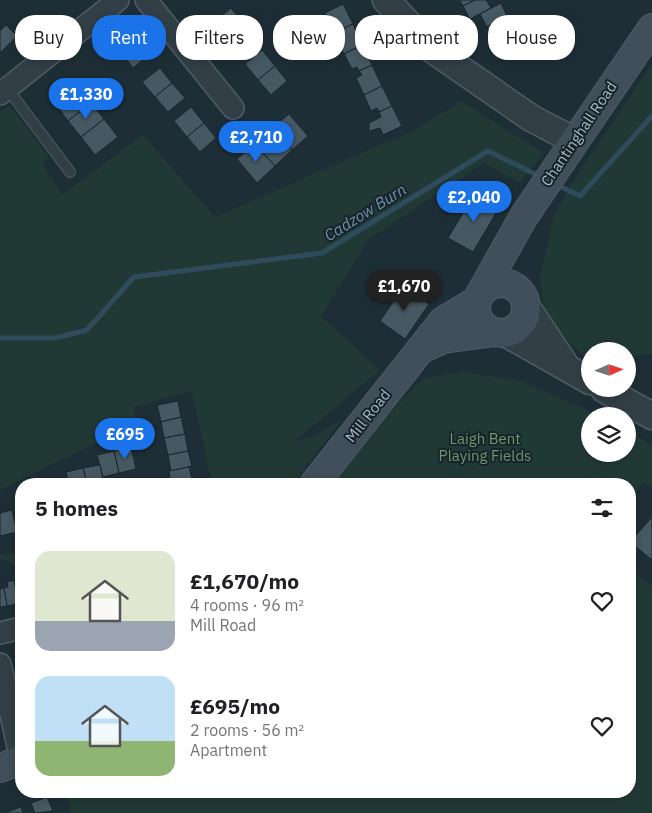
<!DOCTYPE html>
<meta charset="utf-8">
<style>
body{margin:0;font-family:"IBM Plex Sans",sans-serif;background:#f2f2f2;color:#202124;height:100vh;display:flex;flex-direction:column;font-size:19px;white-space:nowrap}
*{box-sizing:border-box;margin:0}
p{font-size:16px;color:#757577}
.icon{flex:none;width:28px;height:28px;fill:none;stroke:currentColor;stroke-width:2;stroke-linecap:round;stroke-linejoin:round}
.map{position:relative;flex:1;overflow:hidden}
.drawer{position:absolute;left:15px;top:478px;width:621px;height:320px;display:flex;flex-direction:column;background:#fff;border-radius:20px;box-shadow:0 2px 8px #0003}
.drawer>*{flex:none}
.hud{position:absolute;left:15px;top:15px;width:622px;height:45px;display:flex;gap:10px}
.needle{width:32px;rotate:87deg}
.controls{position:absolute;left:581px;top:342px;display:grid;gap:10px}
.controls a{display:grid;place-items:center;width:55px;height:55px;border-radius:50%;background:#fff;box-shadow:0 2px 8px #0003;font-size:25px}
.price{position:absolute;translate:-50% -42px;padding:0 11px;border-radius:18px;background:#1a73e8;color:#fff;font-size:16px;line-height:32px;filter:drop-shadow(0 1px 2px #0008)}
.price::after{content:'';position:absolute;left:50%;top:30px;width:15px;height:11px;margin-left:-8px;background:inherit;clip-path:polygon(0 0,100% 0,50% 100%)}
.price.selected{background:#222;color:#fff}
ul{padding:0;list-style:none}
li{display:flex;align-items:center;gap:15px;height:125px;padding:0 20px}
li span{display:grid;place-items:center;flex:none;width:140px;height:100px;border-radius:15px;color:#555}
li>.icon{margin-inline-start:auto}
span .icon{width:60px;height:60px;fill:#fffc;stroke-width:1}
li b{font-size:21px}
h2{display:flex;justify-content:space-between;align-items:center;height:60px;padding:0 20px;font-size:21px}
.pill{padding:0 18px;border-radius:20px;background:#fff;box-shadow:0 2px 8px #0003;font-size:18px;line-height:45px}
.pill.selected{background:#1a73e8;color:#fff}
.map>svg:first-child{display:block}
.green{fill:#213935}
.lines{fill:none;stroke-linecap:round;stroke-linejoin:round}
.stream{stroke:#2f4c5c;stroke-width:5}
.building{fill:#465862;stroke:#19262d}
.service-casing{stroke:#4f5d65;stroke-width:12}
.minor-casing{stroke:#4f5d65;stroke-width:24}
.tertiary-casing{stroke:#4f5d65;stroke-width:29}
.secondary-casing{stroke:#4f5d65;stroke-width:30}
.service{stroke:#323f46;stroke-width:10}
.minor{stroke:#323f46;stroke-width:21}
.tertiary{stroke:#323f46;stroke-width:26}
.secondary{stroke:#404f5a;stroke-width:28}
.labels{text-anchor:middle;stroke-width:4;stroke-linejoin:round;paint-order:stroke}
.street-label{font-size:15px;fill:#abbac4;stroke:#18242b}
.park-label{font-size:15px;fill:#6b996b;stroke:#18242b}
.water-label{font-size:16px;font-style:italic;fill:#6b94a9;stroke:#18242b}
</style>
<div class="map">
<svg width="652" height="813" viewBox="0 0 652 813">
<rect width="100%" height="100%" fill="#1e2e36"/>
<!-- green -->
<g class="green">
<path d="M652 64V353L628 358V351H590V362L545 316 540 276 554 215 578 174Z"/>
<path d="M461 101 544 153 520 183 484 163 368 240 321 316 380 370 296 440 311 438 343 419 292 484H212L192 391 133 407 137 423 0 490V112L9 105 49 157 42 163 62 195 143 135 215 217 415 130Z"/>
<path d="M463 372 521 381 600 416H590V454H628V431L652 445V487L643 483 630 499V484H326L355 449 424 378Z"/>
<path d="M20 552 21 569 0 558V555Z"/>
<path d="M630 568 652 587V813H69L71 810 64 791H630Z"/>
</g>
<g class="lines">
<!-- stream -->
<g class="stream">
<path d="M555 184 580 196 652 116"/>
<path d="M0 338H55L87 330 134 277 322 253 488 151 541 177"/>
</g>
</g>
<!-- building -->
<g class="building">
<path d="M460 0H475L463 6Z"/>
<path d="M475 0H486L491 8 470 19 463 6Z"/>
<path d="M501 3 507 16 487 27 480 14Z"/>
<path d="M343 4 353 24 340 30 338 26 332 29 325 13Z"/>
<path d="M231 8 244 24 227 38 214 22Z"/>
<path d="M507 16 514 29 494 40 487 27Z"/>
<path d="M244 24 257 39 240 53 227 38Z"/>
<path d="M353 24 362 45 344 54 336 38 342 35 340 30Z"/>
<path d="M6 25 17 36 0 53V31Z"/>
<path d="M131 28 141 41 123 55 113 42Z"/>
<path d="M514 29 520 41 500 52 494 40Z"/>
<path d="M141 41 151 53 133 68 123 55Z"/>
<path d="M362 45 372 65 359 71 357 67 352 69 344 54Z"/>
<path d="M262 50 275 66 258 80 245 64Z"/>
<path d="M372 65 382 86 364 95 356 78 362 75 359 71Z"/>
<path d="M275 66 287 81 271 95 258 80Z"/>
<path d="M160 68 172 83 155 97 142 82Z"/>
<path d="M72 77 91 103 68 121 49 95Z"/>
<path d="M172 83 185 98 168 112 155 97Z"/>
<path d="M382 86 392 106 379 112 377 108 371 111 364 95Z"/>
<path d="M91 103 104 119 81 137 68 121Z"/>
<path d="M392 106 402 126 383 135 380 128 369 131V123L381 117 379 112Z"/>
<path d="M191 107 204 123 187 137 174 121Z"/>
<path d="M289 114 308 136 292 150 272 128Z"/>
<path d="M104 119 118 137 95 155 81 137Z"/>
<path d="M204 123 216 138 200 152 187 137Z"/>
<path d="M272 128 292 150 275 166 254 144Z"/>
<path d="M254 144 275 166 257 183 237 159Z"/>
<path d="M475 193 499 208 473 252 448 238Z"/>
<path d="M404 286 429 304 405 339 380 321Z"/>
<path d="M178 401 181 417 161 422 157 405Z"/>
<path d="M181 417 185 434 164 438 161 422Z"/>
<path d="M185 434 188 451 168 455 164 438Z"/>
<path d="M131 447 136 469 119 473 114 451Z"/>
<path d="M114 451 119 473 103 477 97 455Z"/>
<path d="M188 451 192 466 171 471 168 455Z"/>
<path d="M100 465 104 484H87L83 468Z"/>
<path d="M189 467 193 483 171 484 169 471Z"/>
<path d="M83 468 87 484H69L66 472Z"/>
<path d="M63 479 64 484H47V483Z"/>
<path d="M21 498V521H20L15 499Z"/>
<path d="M12 510 17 532 0 536V513Z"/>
<path d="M652 517V560L630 542Z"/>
<path d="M14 580 15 586 21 584V603L7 606 4 588 8 587 7 582Z"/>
<path d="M4 588 7 606 0 607V589Z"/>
<path d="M47 797 53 811 35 813 31 803Z"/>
<path d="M21 807 23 813H4Z"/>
</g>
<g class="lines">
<defs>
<path id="service" d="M7 88 70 172"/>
<g id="minor">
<path d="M146 0 233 108"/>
<path d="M0 94 118 0"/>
<path d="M0 633 21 628"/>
<path d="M0 664 21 760"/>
</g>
<g id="tertiary">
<path d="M386 0 433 50 531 118 573 140"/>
<path d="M526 306 564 363"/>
<path d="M505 333 590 381"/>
<path d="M604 389 652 416"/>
</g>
<g id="secondary">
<circle cx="501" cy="308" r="25"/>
<path d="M483 289 524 216 652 28"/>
<path d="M421 349 443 339 495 332"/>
<path d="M314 484 443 321 476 301"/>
<path d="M0 768 21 760"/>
</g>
</defs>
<!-- service casing -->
<use href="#service" class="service-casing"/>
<!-- minor casing -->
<use href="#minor" class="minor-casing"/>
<!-- tertiary casing -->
<use href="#tertiary" class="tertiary-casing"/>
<!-- secondary casing -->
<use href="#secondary" class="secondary-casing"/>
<!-- service -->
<use href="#service" class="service"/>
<!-- minor -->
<use href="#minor" class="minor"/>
<!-- tertiary -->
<use href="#tertiary" class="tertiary"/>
<!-- secondary -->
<use href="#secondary" class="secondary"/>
</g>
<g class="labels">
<!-- street labels -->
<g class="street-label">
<text transform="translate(579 134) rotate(-56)" y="5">Chantinghall Road</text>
<text transform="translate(368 416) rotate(-52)" y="5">Mill Road</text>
</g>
<!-- park labels -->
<g class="park-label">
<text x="485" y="444">Laigh Bent<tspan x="485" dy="17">Playing Fields</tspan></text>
</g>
<!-- water labels -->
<g class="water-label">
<text transform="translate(365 212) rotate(-32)" y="6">Cadzow Burn</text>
</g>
</g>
</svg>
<div class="controls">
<a><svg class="needle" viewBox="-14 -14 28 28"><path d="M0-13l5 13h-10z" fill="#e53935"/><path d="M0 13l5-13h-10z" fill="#757577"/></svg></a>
<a><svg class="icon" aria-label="layers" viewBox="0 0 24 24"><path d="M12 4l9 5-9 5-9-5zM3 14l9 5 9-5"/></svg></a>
</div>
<b class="price" style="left:86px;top:120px">£1,330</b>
<b class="price" style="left:256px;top:163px">£2,710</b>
<b class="price" style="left:474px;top:223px">£2,040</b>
<b class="price selected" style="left:404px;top:312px">£1,670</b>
<b class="price" style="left:125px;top:460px">£695</b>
<div class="hud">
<a class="pill">Buy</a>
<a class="pill selected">Rent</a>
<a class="pill">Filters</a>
<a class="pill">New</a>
<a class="pill">Apartment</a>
<a class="pill">House</a>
</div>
<section class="drawer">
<h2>5 homes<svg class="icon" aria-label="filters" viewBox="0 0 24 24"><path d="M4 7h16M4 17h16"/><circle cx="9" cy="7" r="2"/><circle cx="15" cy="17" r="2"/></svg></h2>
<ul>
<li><span style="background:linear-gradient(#dfe7d0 70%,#9aa5b1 0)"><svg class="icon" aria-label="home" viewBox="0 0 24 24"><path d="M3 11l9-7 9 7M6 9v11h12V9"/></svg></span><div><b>£1,670/mo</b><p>4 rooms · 96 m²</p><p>Mill Road</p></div><svg class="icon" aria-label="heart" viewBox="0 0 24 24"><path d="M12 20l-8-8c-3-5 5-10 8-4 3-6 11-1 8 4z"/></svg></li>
<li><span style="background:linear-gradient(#bfe0f5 65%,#8fb573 0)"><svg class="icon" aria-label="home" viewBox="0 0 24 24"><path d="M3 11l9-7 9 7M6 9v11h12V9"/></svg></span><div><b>£695/mo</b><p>2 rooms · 56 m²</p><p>Apartment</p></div><svg class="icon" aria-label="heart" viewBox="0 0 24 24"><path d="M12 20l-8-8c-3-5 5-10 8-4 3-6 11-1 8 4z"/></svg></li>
</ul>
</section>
</div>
